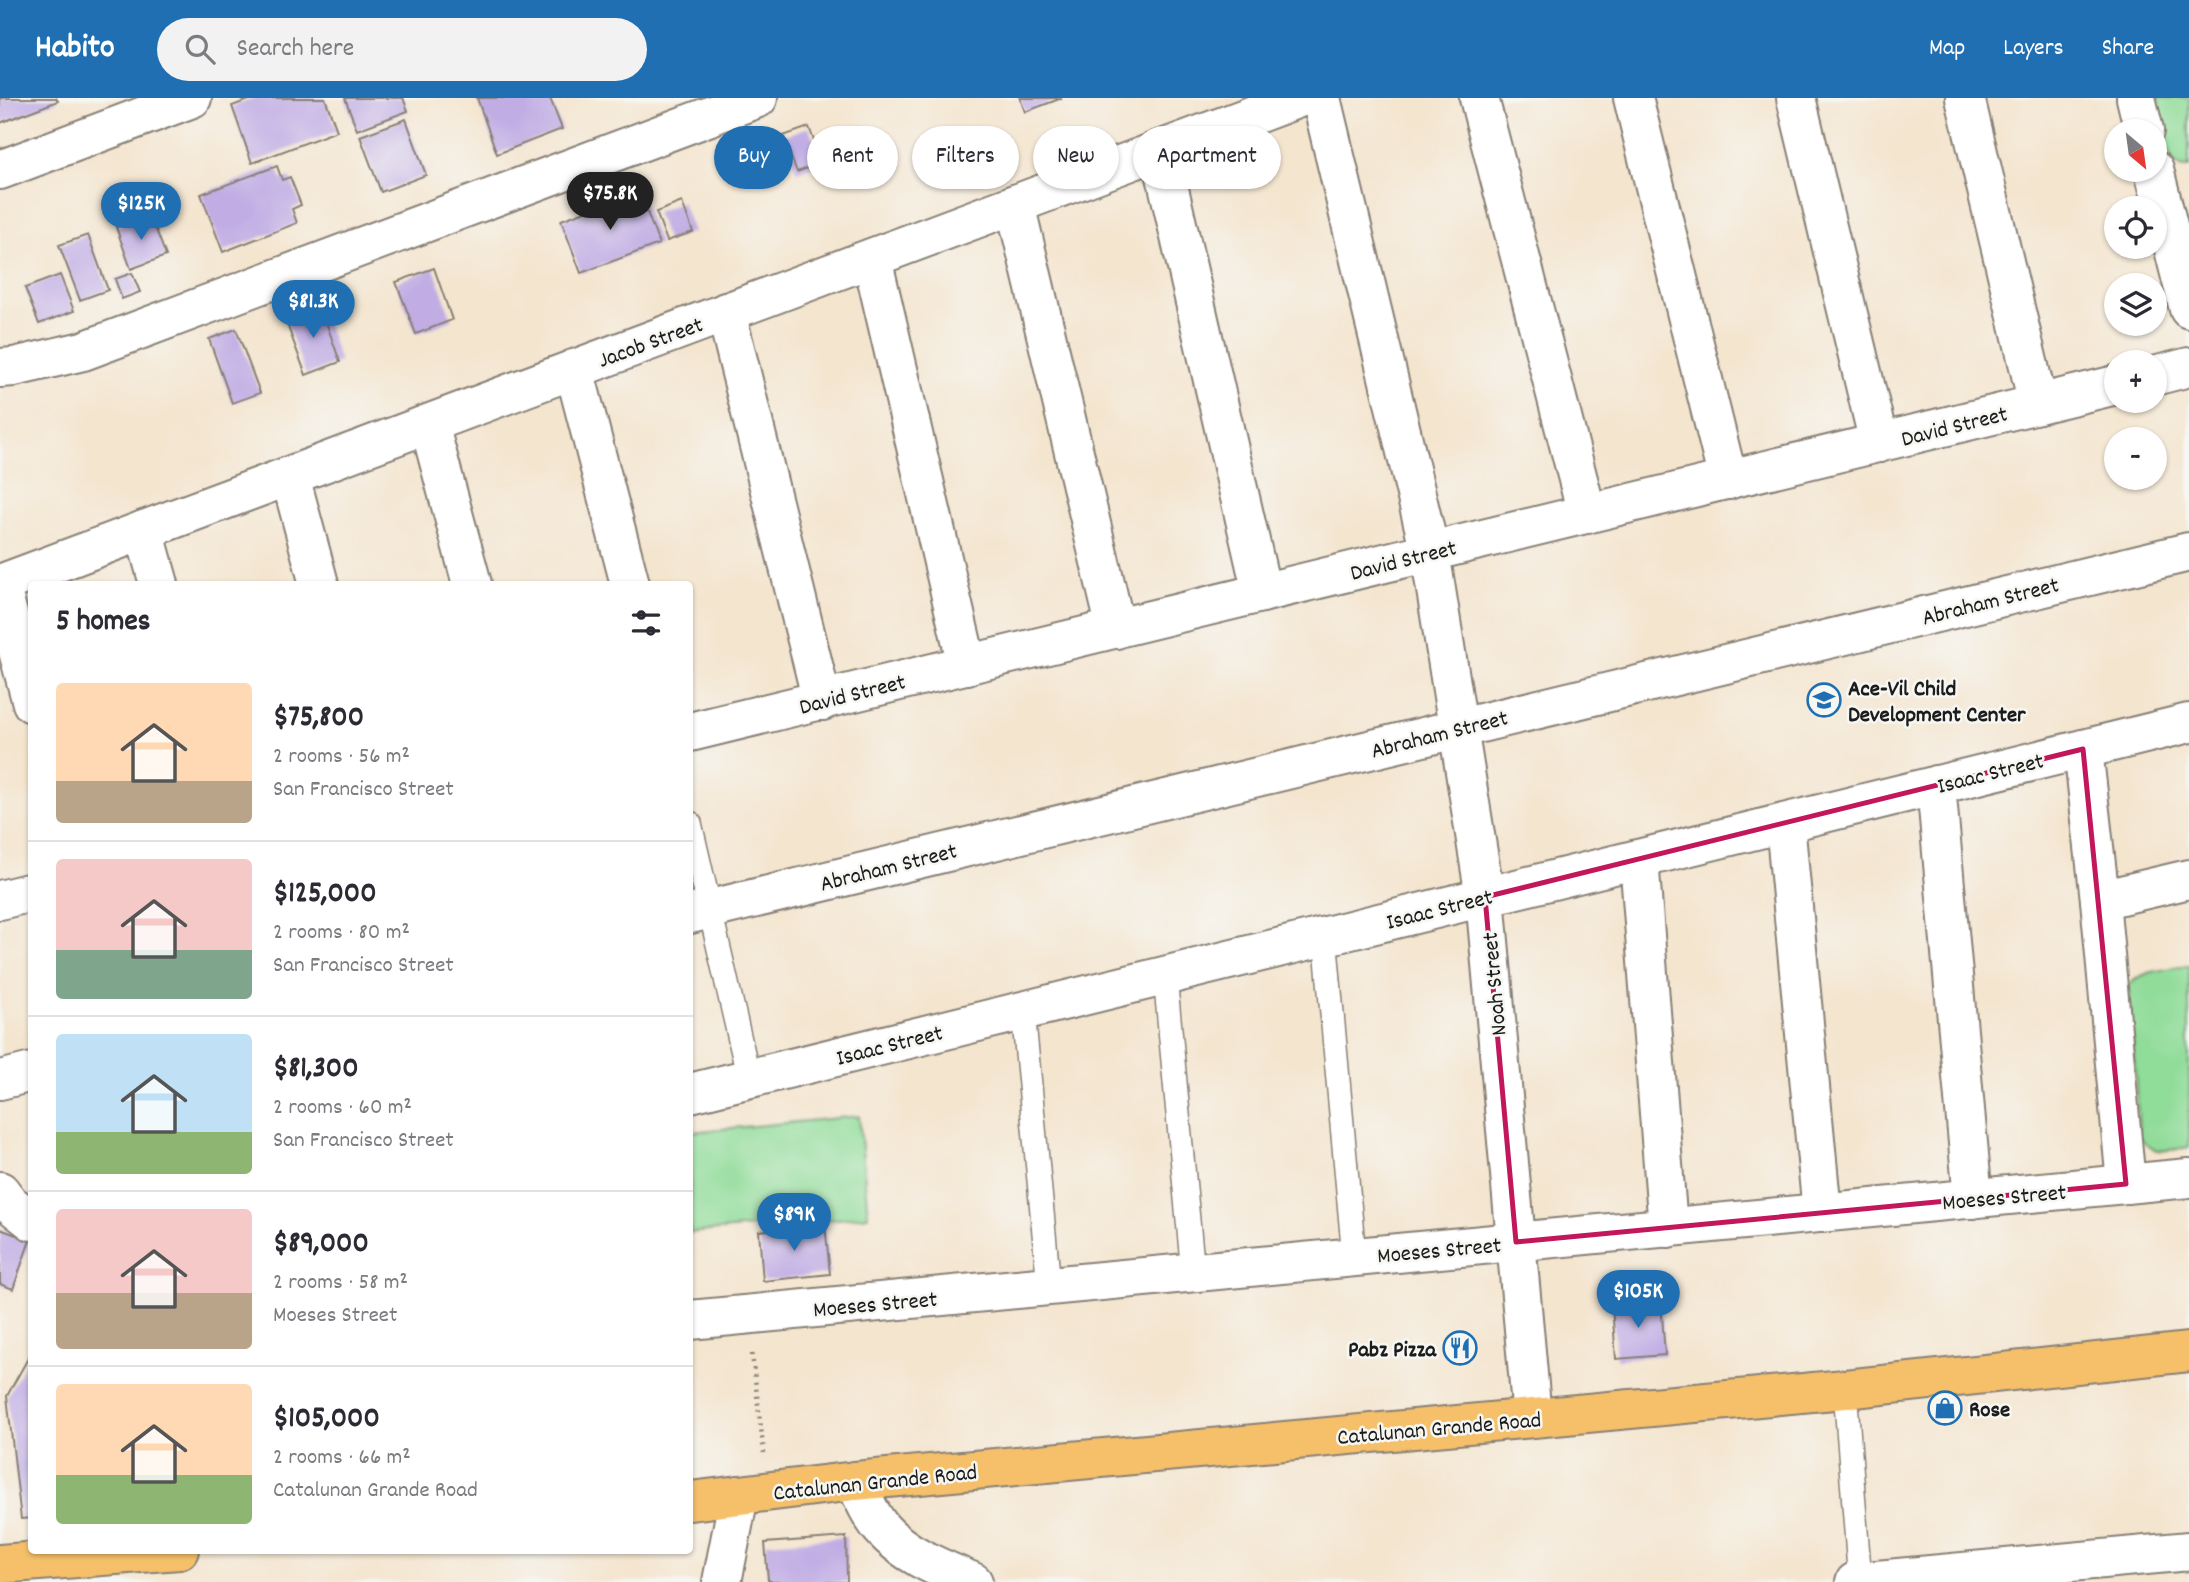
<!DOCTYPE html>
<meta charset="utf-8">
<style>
body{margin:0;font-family:Dekko,sans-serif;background:#f2f2f3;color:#2b2b33;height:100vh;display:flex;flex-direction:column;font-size:26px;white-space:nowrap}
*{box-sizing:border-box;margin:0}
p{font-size:23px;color:#7c7c81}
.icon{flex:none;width:38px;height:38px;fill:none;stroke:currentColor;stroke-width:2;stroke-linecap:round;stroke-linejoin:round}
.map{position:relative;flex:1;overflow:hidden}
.details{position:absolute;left:28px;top:483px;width:665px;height:973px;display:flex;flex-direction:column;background:#fff;border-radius:7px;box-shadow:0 2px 5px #0004}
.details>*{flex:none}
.top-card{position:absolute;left:714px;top:28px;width:665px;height:63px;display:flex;gap:14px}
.needle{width:46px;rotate:151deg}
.controls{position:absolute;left:2104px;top:21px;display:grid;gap:14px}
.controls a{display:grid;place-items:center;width:63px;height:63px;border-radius:50%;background:#fff;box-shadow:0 2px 5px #0004;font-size:35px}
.price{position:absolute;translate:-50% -60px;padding:0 16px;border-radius:24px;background:#1f6fb2;color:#fff;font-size:23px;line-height:46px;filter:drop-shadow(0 2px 4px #0008)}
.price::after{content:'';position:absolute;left:50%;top:42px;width:21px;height:16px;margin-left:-10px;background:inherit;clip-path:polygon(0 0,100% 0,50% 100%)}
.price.active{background:#222;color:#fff}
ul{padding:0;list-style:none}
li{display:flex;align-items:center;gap:21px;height:175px;padding:0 28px}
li+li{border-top:2px solid #e1e1e2}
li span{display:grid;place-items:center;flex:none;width:196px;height:140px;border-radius:7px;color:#555}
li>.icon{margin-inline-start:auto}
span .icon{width:84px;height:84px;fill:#fffc;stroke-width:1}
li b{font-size:30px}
h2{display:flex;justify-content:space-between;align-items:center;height:84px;padding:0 28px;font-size:30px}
.pill{padding:0 24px;border-radius:32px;background:#fff;box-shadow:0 2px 5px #0004;font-size:24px;line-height:63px}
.pill.active{background:#1f6fb2;color:#fff}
header{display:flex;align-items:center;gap:42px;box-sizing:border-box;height:98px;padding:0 35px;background:#1f6fb2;color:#fff}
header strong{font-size:33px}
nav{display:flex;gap:38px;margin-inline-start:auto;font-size:24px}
.search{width:490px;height:63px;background:#f2f2f3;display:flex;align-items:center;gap:18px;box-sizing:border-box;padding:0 24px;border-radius:38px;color:#7c7c81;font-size:26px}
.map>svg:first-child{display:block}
.green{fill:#90dc99;stroke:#567c5a;stroke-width:2}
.building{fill:#c1ade4}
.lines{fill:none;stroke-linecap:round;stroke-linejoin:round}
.service-casing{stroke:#888076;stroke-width:26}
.minor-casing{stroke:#888076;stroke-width:42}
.primary-casing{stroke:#888076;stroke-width:42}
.path{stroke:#888076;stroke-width:4.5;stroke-dasharray:2 5;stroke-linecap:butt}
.service{stroke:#fff;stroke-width:23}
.minor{stroke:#fff;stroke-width:38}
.primary{stroke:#f6c06b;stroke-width:38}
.marked{fill:none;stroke:#c2185b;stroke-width:5;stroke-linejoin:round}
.labels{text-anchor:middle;stroke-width:5;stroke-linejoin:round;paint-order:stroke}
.street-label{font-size:23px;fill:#1c1c1c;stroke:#f6f6f2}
.poi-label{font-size:23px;font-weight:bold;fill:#1c1c1c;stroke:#f6f6f2;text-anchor:start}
</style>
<header>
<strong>Habito</strong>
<div class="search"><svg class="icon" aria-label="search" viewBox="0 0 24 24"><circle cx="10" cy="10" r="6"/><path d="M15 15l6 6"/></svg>Search here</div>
<nav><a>Map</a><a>Layers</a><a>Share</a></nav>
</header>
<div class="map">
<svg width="2189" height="1484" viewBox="0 0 2189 1484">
<rect width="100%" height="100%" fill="#f6f6f2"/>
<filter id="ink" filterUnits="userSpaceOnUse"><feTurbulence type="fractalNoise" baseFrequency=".0143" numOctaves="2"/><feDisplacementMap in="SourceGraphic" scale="14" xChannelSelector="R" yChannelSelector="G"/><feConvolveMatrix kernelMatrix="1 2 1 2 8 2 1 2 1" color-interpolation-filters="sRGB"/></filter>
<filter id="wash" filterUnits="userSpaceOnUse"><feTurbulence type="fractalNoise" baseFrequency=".00686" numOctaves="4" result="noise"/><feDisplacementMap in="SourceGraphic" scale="28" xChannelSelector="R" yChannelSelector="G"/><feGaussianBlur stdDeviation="1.57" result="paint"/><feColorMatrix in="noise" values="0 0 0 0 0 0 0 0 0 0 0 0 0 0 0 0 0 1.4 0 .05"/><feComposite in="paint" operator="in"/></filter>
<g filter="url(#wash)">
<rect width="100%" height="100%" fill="#f4e5cf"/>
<!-- green -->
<g class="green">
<path d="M2154 0H2189V70C2164 73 2159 19 2154 0Z"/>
<path d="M2189 867V1049C2169 1052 2148 1059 2139 1035L2129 888C2140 872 2171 871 2189 867Z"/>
<path d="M859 1018 868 1118 690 1135V1034Z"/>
</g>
<g id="blocks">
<!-- building -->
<g class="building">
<path d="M0 0H56L58 3 0 25Z"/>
<path d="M254 0H325L337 33 252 65 232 8Z"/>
<path d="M345 0H403L408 13 357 32Z"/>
<path d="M477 0H550L562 31 497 56Z"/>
<path d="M1020 0H1062L1025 14Z"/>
<path d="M406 21 426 77 381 94 360 38Z"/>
<path d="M809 29 822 65 797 74 783 38Z"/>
<path d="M277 68 282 82 290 79 301 107 292 111 297 125 223 154 201 96Z"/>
<path d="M639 93 659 146 581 175 561 122Z"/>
<path d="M682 104 693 134 667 143 656 114Z"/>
<path d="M150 116 166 158 131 171 116 129Z"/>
<path d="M88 137 108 192 80 202 59 147Z"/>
<path d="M434 170 452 222 416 236 396 184Z"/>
<path d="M132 175 140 194 122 201 115 181Z"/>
<path d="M60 177 74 213 39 226 25 190Z"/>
<path d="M320 207 340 264 306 277 285 221Z"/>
<path d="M236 231 260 295 232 305 209 241Z"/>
<path d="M825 1126 830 1176 763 1183 759 1133Z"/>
<path d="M0 1131 30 1142 13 1191 0 1186Z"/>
<path d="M1661 1204 1665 1257 1616 1261 1612 1208Z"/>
<path d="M32 1253V1420L21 1421 7 1298Z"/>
<path d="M846 1439 847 1484H772L768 1482 765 1445Z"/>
</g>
</g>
</g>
<g filter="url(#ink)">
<use href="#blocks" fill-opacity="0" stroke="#888076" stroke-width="2"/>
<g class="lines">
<defs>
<g id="service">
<path d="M690 725 749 981"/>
<path d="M1325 838 1354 1159"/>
<path d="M1165 878 1193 1175"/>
<path d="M1023 913 1049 1188"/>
<path d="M1845 1291 1860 1484"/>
</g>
<g id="minor">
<path d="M1321 0 1430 454 1485 799 1532 1320"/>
<path d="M1479 0 1587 416"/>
<path d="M1633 0 1728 382"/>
<path d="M1796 0 1879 345"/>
<path d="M1965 0 2038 306"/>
<path d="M2136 0 2144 33"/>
<path d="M1160 52 1262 495"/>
<path d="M0 72 192 0"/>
<path d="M2154 72 2189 211"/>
<path d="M1015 106 1116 531"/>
<path d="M872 160 967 567"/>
<path d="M726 214 822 603"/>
<path d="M0 270 14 269 83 253 758 0"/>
<path d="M574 271 630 486"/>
<path d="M2154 278 2189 269"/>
<path d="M429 326 472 486"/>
<path d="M290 378 319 486"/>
<path d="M144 432 159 486"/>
<path d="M0 486 1299 0"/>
<path d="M0 486 32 605"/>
<path d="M690 634 2116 287"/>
<path d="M2083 651 2100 802 2126 1086"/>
<path d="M1936 687 1973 1101"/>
<path d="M1785 725 1822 1115"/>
<path d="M1639 761 1668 1130"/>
<path d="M0 802 32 794"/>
<path d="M2100 802 2189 781"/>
<path d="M690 816 2189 454"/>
<path d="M0 982 32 974"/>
<path d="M690 995 2189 625"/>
<path d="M0 1093 9 1105 32 1123"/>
<path d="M690 1222 2189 1080"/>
<path d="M855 1383C863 1400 870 1417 882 1431 906 1458 942 1471 973 1484"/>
<path d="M722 1484 739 1397"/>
<path d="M1855 1484 2189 1453"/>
</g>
<g id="primary">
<path d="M690 1403 855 1383 1845 1291 2189 1254"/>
<path d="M0 1466 179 1452"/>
</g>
</defs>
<!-- service casing -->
<use href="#service" class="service-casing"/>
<!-- minor casing -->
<use href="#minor" class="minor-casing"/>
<!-- primary casing -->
<use href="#primary" class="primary-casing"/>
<!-- path -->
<path class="path" d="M752 1256 764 1355"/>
<!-- service -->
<use href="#service" class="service"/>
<!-- minor -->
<use href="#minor" class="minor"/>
<!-- primary -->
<use href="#primary" class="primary"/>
</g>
</g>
<!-- marked area -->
<path class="marked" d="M2083 651 2126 1086 1516 1144 1485 799Z"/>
<!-- icons -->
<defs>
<symbol id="school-ring" viewBox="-11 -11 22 22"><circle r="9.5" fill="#f6f6f2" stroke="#1f6fb2" stroke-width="1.5"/><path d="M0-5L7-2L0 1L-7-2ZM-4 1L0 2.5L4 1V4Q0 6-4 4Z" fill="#1f6fb2"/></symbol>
<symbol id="restaurant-ring" viewBox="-11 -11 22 22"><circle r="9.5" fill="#f6f6f2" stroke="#1f6fb2" stroke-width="1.5"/><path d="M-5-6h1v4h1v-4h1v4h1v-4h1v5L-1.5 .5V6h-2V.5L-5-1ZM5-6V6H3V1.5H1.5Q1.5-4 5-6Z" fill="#1f6fb2"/></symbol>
<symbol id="shop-ring" viewBox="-11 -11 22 22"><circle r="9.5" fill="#f6f6f2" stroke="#1f6fb2" stroke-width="1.5"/><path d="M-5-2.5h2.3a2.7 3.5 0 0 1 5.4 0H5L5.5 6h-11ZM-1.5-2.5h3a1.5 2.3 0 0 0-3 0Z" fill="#1f6fb2"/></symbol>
</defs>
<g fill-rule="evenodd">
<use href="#school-ring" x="1805" y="583" width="38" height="38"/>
<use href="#restaurant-ring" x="1441" y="1231" width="38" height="38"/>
<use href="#shop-ring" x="1926" y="1291" width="38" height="38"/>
</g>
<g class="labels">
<!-- street labels -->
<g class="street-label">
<text transform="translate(650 243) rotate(-20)" y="8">Jacob Street</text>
<text transform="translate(1954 327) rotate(-14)" y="8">David Street</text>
<text transform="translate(1403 461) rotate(-14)" y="8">David Street</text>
<text transform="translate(1990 502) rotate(-14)" y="8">Abraham Street</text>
<text transform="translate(852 595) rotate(-14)" y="8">David Street</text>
<text transform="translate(1439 635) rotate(-14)" y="8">Abraham Street</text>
<text transform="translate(1990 674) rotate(-14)" y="8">Isaac Street</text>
<text transform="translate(888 768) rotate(-14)" y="8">Abraham Street</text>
<text transform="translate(1439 810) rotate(-14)" y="8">Isaac Street</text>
<text transform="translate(1493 886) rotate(-95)" y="8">Noah Street</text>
<text transform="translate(889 946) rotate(-14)" y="8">Isaac Street</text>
<text transform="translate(2004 1098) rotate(-5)" y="8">Moeses Street</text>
<text transform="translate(1439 1151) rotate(-5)" y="8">Moeses Street</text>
<text transform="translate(875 1205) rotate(-5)" y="8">Moeses Street</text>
<text transform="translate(1439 1329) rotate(-5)" y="8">Catalunan Grande Road</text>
<text transform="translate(875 1383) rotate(-6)" y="8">Catalunan Grande Road</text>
</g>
<!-- poi labels -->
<g class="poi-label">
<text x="1848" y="597">Ace-Vil Child<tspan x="1848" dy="26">Development Center</tspan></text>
<text x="1436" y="1258" text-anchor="end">Pabz Pizza</text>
<text x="1969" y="1318">Rose</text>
</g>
</g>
</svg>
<div class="controls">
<a><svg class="needle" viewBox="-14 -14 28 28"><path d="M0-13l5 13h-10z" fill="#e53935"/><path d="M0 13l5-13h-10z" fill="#7c7c81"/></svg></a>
<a><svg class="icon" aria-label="locate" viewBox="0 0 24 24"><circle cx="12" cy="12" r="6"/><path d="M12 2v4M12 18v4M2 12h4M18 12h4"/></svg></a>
<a><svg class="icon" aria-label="layers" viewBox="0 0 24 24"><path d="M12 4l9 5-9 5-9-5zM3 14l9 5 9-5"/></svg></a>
<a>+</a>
<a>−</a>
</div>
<b class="price active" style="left:610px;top:134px">$75.8K</b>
<b class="price" style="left:141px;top:144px">$125K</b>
<b class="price" style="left:313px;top:242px">$81.3K</b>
<b class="price" style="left:794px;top:1155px">$89K</b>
<b class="price" style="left:1638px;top:1232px">$105K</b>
<div class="top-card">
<a class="pill active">Buy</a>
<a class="pill">Rent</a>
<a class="pill">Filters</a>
<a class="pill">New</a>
<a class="pill">Apartment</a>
</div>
<section class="details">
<h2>5 homes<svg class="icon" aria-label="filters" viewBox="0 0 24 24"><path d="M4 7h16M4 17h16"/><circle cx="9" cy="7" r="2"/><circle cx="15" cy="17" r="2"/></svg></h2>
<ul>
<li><span style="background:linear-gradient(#ffd9b3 70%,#b9a48a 0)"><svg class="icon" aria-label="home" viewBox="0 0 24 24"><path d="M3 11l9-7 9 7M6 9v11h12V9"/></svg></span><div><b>$75,800</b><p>2 rooms · 56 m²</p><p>San Francisco Street</p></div></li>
<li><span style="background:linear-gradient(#f6c9c9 65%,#7fa58c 0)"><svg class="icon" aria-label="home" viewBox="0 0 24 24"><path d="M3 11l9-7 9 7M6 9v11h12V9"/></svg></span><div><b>$125,000</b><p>2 rooms · 80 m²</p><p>San Francisco Street</p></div></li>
<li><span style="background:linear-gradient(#bfe0f5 70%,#8fb573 0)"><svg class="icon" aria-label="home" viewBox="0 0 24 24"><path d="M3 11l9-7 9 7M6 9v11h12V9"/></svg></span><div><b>$81,300</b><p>2 rooms · 60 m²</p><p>San Francisco Street</p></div></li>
<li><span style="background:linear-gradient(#f6c9c9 60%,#b9a48a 0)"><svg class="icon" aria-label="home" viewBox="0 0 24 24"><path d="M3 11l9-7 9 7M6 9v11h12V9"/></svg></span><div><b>$89,000</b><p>2 rooms · 58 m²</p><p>Moeses Street</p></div></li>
<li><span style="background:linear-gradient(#ffd9b3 65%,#8fb573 0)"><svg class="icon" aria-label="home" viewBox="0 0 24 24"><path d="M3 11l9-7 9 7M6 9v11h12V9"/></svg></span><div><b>$105,000</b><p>2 rooms · 66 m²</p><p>Catalunan Grande Road</p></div></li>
</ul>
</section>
</div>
